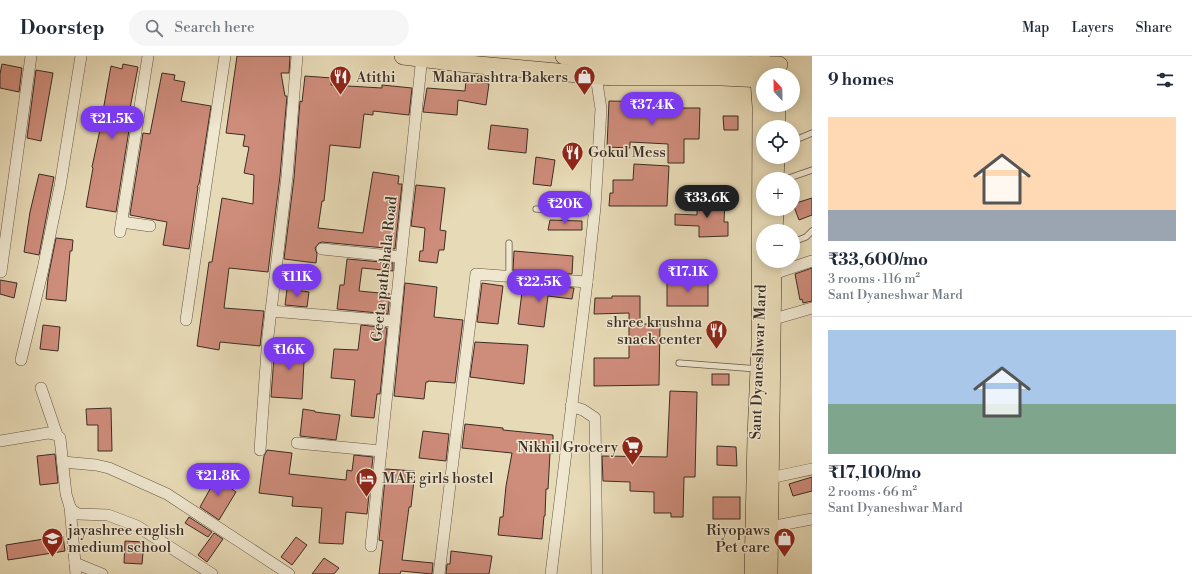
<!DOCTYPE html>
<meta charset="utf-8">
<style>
body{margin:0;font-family:"Libre Bodoni",serif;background:#f6f6f7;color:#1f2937;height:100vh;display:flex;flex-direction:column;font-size:15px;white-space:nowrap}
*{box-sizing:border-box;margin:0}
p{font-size:13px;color:#747a83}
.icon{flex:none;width:22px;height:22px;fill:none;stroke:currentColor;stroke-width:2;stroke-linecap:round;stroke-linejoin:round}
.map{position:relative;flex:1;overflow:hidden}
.drawer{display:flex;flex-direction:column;background:#fff;width:380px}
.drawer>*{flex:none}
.needle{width:26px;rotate:338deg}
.controls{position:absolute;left:756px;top:12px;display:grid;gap:8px}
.controls a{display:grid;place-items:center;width:44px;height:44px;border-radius:50%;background:#fff;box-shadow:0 2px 10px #0003;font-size:20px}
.price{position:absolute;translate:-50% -34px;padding:0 9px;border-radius:14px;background:#7c3aed;color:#fff;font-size:13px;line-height:26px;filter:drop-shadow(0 1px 2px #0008)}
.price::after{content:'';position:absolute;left:50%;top:24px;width:12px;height:9px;margin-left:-6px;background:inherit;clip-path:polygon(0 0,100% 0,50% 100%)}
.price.selected{background:#222;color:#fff}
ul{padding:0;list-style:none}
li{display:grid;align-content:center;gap:8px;height:212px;padding:0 16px}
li+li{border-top:1px solid #e0e1e3}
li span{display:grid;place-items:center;height:124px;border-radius:0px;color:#555}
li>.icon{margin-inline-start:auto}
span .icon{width:72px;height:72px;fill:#fffc;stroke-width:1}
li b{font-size:17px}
h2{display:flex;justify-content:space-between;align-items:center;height:48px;padding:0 16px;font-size:17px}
header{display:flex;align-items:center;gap:24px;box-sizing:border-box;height:56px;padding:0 20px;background:#fff;border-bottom:1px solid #e0e1e3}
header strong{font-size:19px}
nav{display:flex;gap:22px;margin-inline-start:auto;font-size:14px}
.search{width:280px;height:36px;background:#f6f6f7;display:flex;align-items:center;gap:10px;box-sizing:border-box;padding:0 14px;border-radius:22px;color:#747a83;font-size:15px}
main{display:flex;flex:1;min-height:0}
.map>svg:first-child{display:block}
.building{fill:#ce8c7b;stroke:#3b2d23}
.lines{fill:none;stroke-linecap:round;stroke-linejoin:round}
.lane-casing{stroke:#665848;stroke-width:7}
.street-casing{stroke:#665848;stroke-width:12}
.primary-casing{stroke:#3b2d23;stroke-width:18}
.lane{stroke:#efe7d0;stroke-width:5.5}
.street{stroke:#efe7d0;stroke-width:11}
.primary{stroke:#e7dab6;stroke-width:17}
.labels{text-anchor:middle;stroke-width:3;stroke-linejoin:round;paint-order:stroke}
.poi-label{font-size:15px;fill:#3b2d23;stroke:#efe7d0;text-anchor:start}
.street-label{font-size:15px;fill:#3b2d23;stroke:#efe7d0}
</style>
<header>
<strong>Doorstep</strong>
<div class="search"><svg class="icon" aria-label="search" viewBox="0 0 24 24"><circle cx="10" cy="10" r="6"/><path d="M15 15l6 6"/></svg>Search here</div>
<nav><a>Map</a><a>Layers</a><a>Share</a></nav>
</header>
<main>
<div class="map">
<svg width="812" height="518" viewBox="0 0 812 518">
<rect width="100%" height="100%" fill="#e7dab6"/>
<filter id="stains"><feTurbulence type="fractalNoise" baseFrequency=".005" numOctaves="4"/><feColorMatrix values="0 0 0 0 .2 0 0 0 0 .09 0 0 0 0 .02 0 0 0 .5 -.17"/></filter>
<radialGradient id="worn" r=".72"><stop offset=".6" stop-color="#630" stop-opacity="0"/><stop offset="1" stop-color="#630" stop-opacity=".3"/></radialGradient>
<!-- building -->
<g class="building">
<path d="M237 0H290L289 17H281L285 40H287L280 120 268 216 229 212 224 252 264 255 260 290 220 286 219 294 197 290 209 206H212L222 142 253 148 254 119 244 117 249 91 243 90 245 79 226 77Z"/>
<path d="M2 8 22 12 19 36 0 32V18Z"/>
<path d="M123 8 138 11 126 73 129 74 116 156 86 151 93 112 92 111 104 55H103L111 10 122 13Z"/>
<path d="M36 14 53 17 41 85 27 82Z"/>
<path d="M162 17 175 19 174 24 185 26 181 45 211 50 199 128 197 131H198L189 193 163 189 167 166 130 159V158L143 77 150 78Z"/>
<path d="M305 20 332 22 331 29 382 32V29L412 32 409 59 373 55V59L364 58 360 92 330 89 324 145H322L318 172 363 177 373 116 399 120 398 128H402L395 193 322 186 319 187 315 192 317 198 316 207 284 203 294 122 300 45 302 46Z"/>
<path d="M466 24 489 28 486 49 458 44 457 59 423 56 427 32 465 35Z"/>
<path d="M609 45 667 46V52H700L699 83H684V107H668V88L630 86V92L607 91Z"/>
<path d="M723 60H738V74H724Z"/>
<path d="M491 69 528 73 526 97 488 93Z"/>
<path d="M536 101 555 104 551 130 533 128Z"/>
<path d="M634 108 669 110 667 150H609L610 137H613V124H633Z"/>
<path d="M39 118 54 121 39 199 24 196 30 156Z"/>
<path d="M416 129 445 132 440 174 446 175 444 194H439L437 207 419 205 420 195H423L425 172 411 170Z"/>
<path d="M812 142V159L799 164 793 148Z"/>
<path d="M697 145 725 146 724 166H728V180L699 181V170L675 169V158L697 159Z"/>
<path d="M550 164 582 165V174H548Z"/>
<path d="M56 182 73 184 72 195H70L66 245 46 243 48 222Z"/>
<path d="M514 195 573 200 572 218 513 214Z"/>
<path d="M347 203 393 207V215L362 212 359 235 390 238 388 258 337 253 340 229H344Z"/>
<path d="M812 212V245L803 247 802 243 800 244 795 218Z"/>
<path d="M0 224 17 227 14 242 0 238Z"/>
<rect x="667" y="224" width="41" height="26"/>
<path d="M405 227 437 231 434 261 463 264 455 327 428 325V326H426L424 343 394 340Z"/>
<path d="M482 227 503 230 498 268 477 266Z"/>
<path d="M523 228 574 232 572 243 548 240 544 271 518 268Z"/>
<path d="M287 233 309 236 307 251 285 249Z"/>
<path d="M612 240H640V268H660L659 329 594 330V302H629V257L594 258 595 242H612Z"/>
<path d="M43 269 60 271 58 295 40 293Z"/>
<path d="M361 269 387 272 380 338H377L374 362 351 360 355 324 331 322 334 293 358 294Z"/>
<path d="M475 286 528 289 524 328 470 321Z"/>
<path d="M275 287 307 288 306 306H304L302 343 271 341Z"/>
<rect x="712" y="318" width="17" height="11"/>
<path d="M670 335 697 336 695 421H684L683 461H671V457H654V436L630 435V426L603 425 602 400 667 401Z"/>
<path d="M111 352 112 395H98V369H87L86 353Z"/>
<path d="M303 353 315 355V356L340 359 336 384 300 380Z"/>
<path d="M465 368 503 372V374L553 379V397H550L548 433H546L545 460H544L542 483 498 479 500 461H503L506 430 512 397 462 392Z"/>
<path d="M423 375 449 378 446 405 419 402Z"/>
<path d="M717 390 736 391 737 410 717 409Z"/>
<path d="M267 394 292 397 289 418 346 424 347 414 352 415 354 399 373 401 367 458 346 456 343 488 319 487 322 452 292 450 293 441 259 437 264 400Z"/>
<path d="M55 398 58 427 40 429 37 400Z"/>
<path d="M386 413 415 415 411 451H409L402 504 433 507 432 518 401 515 400 518H379L383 485 379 484Z"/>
<path d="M219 417 228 422 225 428 236 436 219 464 200 451Z"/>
<path d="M812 421V435L793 440 789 428Z"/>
<rect x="713" y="441" width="27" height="22"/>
<path d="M189 461 212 476 208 481 185 467Z"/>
<path d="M214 477 223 483 207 506 198 499Z"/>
<path d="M63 480 65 495 8 504 6 489Z"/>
<path d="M296 481 307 489 292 509 281 501Z"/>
<path d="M125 485 144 486 142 508 124 507Z"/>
<path d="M451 495 492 500 489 518H446L447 508H450Z"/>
<path d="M324 502 339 512 334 518H312Z"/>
</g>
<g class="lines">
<defs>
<g id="lane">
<path d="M793 85 812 77"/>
<path d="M786 123 812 114"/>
<path d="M536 153 594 156"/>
<path d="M793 186 806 181 812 175"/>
<path d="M509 220V187"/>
<path d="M679 307 758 313"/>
</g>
<g id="street">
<path d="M122 166 150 170"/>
<path d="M120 176 148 0"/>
<path d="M322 193 400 201"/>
<path d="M1 216 31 0"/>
<path d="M767 218H773L812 205"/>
<path d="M271 255 393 265"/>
<path d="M186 264 225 0"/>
<path d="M767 265 812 252"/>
<path d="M21 304 43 213 60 130 81 0"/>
<path d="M41 332 57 379"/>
<path d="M571 350 583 354 595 362 597 518"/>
<path d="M0 385 48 377 57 379 60 382 66 438 70 451 73 455 78 458 108 459 137 470 212 518"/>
<path d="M297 387 381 395 422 0"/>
<path d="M260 394 268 280 287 121 297 0"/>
<path d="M63 406 96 409 109 412 167 438 289 518"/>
<path d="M764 422H770L812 413"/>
<path d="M70 451 76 518"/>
<path d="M763 470 770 471 812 463"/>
<path d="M371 490 381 395"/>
<path d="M75 507 102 518"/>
<path d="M439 518 476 218 587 226"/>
<path d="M551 518 587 226 595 151 601 53 596 20"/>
</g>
<g id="primary">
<path d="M403 0 468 8 612 21H722L763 23"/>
<path d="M564 0 633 7 779 9"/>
<path d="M777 71V49"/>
<path d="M775 123 776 101"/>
<path d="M774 175 775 153"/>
<path d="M753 518 756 381 760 290 761 51 759 23 761 0"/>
<path d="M769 518 773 205"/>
</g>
</defs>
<!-- lane casing -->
<use href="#lane" class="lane-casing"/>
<!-- street casing -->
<use href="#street" class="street-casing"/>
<!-- primary casing -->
<use href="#primary" class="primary-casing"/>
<!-- lane -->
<use href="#lane" class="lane"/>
<!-- street -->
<use href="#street" class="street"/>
<!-- primary -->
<use href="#primary" class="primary"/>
</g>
<!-- icons -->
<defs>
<symbol id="restaurant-pin" viewBox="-11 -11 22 30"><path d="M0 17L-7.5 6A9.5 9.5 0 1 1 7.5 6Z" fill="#8f2418" stroke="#efe7d0"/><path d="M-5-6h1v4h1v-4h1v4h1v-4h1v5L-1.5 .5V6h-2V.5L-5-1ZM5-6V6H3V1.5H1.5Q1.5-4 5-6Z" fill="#fff"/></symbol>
<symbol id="shop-pin" viewBox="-11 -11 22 30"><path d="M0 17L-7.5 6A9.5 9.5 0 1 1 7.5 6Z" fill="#8f2418" stroke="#efe7d0"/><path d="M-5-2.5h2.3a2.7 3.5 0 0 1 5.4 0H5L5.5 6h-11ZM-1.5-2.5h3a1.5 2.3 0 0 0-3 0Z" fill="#fff"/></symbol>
<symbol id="supermarket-pin" viewBox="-11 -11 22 30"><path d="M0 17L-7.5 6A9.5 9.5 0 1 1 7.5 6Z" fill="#8f2418" stroke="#efe7d0"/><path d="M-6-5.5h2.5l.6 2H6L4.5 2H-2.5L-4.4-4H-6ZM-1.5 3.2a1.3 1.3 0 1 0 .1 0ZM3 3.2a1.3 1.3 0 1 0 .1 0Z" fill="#fff"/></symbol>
<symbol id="hotel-pin" viewBox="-11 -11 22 30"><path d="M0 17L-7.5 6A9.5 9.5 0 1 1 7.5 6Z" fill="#8f2418" stroke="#efe7d0"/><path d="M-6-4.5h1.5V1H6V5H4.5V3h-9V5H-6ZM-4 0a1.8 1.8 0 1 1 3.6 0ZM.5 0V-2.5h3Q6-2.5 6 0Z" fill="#fff"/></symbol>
<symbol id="school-pin" viewBox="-11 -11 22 30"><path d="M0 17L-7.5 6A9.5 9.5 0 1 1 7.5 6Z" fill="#8f2418" stroke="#efe7d0"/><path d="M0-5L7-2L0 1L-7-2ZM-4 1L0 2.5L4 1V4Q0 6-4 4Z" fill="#fff"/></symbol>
</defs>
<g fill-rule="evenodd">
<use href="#restaurant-pin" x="328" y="8" width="25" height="34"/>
<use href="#shop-pin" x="572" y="8" width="25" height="34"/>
<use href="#restaurant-pin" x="560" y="84" width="25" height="34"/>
<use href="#restaurant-pin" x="704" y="262" width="25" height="34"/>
<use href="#supermarket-pin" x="620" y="378" width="25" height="34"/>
<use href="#hotel-pin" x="354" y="410" width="25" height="34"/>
<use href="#school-pin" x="40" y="470" width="25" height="34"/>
<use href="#shop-pin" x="772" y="470" width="25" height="34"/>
</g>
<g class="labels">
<!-- poi labels -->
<g class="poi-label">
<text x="356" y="26">Atithi</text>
<text x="568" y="26" text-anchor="end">Maharashtra Bakers</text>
<text x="588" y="101">Gokul Mess</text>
<text x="702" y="271" text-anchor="end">shree krushna<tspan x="702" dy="17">snack center</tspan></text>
<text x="618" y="396" text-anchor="end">Nikhil Grocery</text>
<text x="382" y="427">MAE girls hostel</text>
<text x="68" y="479">jayashree english<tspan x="68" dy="17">medium school</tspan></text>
<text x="770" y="479" text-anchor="end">Riyopaws<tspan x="770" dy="17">Pet care</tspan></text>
</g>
<!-- street labels -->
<g class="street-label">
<text transform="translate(384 213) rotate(-84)" y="5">Geeta pathshala Road</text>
<text transform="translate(758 306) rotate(-88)" y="5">Sant Dyaneshwar Mard</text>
</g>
</g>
<rect width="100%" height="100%" filter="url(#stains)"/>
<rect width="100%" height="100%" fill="url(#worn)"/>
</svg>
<div class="controls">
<a><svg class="needle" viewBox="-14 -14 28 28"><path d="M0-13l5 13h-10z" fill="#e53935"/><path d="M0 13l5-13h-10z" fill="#747a83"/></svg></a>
<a><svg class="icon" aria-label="locate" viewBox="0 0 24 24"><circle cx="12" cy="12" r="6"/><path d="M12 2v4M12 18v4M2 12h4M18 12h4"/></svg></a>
<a>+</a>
<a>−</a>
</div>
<b class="price" style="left:652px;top:70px">₹37.4K</b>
<b class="price" style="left:112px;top:84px">₹21.5K</b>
<b class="price selected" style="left:707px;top:163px">₹33.6K</b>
<b class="price" style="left:565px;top:169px">₹20K</b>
<b class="price" style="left:688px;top:237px">₹17.1K</b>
<b class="price" style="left:297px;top:242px">₹11K</b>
<b class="price" style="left:539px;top:247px">₹22.5K</b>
<b class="price" style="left:289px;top:315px">₹16K</b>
<b class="price" style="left:218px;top:441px">₹21.8K</b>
</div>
<section class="drawer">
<h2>9 homes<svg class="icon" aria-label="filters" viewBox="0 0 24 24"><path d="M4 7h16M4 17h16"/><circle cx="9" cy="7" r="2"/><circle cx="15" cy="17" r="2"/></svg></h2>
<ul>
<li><span style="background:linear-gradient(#ffd9b3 75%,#9aa5b1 0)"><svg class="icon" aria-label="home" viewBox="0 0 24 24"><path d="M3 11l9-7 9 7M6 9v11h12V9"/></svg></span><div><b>₹33,600/mo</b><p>3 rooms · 116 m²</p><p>Sant Dyaneshwar Mard</p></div></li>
<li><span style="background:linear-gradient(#a9c7e8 60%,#7fa58c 0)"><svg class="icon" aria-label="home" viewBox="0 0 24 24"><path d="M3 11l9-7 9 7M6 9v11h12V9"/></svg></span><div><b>₹17,100/mo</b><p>2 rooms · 66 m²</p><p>Sant Dyaneshwar Mard</p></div></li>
</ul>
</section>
</main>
